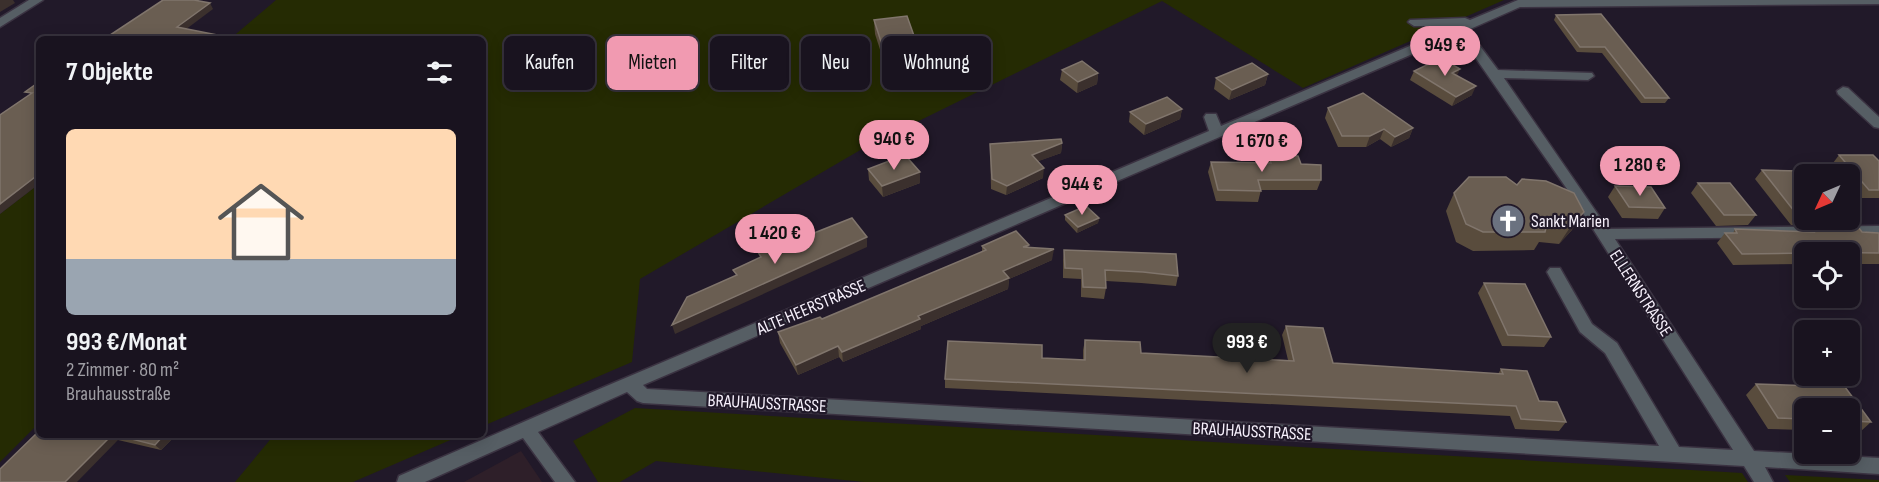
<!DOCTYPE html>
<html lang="de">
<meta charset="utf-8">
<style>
body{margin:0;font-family:"Sofia Sans Condensed",sans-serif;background:#221c28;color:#f1f3f6;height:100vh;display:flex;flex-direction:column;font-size:22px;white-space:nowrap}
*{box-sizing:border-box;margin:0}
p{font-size:20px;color:#9f9ea4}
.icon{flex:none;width:33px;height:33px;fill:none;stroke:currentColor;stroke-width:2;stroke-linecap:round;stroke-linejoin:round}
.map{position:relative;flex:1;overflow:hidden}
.drawer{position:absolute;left:36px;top:36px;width:450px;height:402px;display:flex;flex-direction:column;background:#19131f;border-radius:9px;box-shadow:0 3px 15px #0003,0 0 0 2px #37323d}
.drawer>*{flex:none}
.banner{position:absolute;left:504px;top:36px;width:570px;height:54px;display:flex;gap:12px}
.needle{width:39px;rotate:226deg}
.fabs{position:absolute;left:1794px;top:164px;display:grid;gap:12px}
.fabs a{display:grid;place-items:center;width:66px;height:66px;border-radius:9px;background:#19131f;box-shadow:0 3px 15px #0003,0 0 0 2px #37323d;font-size:30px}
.price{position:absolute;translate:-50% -51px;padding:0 14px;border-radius:21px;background:#f19ab1;color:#111;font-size:20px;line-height:39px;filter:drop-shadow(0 2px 3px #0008)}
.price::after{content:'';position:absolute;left:50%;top:36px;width:18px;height:14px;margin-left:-9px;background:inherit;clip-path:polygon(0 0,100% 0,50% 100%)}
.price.current{background:#222;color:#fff}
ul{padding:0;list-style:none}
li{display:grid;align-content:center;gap:12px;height:318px;padding:0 30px}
li span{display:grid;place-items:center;height:186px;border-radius:9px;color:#555}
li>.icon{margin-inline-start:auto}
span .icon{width:108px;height:108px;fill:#fffc;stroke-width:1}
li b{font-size:26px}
h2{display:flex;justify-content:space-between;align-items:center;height:72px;padding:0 30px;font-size:26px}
.pill{padding:0 21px;border-radius:9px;background:#19131f;box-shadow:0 3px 15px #0003,0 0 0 2px #37323d;font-size:21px;line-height:54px}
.pill.current{background:#f19ab1;color:#111}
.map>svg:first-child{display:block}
.commercial{fill:#2e1f29}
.green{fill:#252b03}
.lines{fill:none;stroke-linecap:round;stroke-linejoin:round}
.minor-casing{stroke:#3b3342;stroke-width:3}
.minor{fill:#565e64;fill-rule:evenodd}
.wall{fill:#594c3d}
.shaded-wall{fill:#3b302d}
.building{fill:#6a5e52;stroke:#80756c;stroke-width:1.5}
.labels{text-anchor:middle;stroke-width:4.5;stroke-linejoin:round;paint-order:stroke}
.poi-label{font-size:18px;fill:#f7f1fc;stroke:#211929;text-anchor:start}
.street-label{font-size:18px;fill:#f7f1fc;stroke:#211929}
</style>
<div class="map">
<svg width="1879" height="482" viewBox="0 0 1879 482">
<rect width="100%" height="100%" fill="#211929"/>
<!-- commercial -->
<path class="commercial" d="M521 451 542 482H464Z"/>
<!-- green -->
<g class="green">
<path d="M276 0H1504L1303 88 1162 1 862 149 640 279 632 362 483 426V39H230Z"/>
<path d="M39 184V423L0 462V214Z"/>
<path d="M635 408 1742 473 1748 482H864L656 461 620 482H598L573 441Z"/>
<path d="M274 435H462L353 482H235Z"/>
<path d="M1785 475 1879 480V482H1790Z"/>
</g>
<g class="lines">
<defs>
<g id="minor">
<path d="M29 0H43L0 27V18Z"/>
<path d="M1518 0H1879V4L1520 7 1468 30 1498 70 1592 73 1594 76 1588 80 1504 78 1608 229 1879 226V236L1615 239 1754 451 1879 458V474L1765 467 1773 482H1754L1744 466 643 403 637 401 627 392 538 432 575 482H555L523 438 425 482H397L399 476 590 393 1209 131 1204 117 1206 114H1216L1221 126 1457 26H1414L1408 22 1410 20 1465 18 1470 20ZM1459 34 1574 199 1733 450 1679 447 1617 343 1592 324 1560 268H1550L1547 272 1580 332 1605 353 1659 446 647 389 643 385Z"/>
<path d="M1843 87 1848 88 1879 117V128L1874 127 1838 94 1837 91Z"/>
</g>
</defs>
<!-- minor casing -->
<use href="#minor" class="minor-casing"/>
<!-- minor -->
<use href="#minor" class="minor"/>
</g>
<!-- wall -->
<g class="wall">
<path d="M1601 14 1669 98 1665 103H1641L1602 53 1577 52 1554 20 1556 15Z"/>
<path d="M874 20 918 61 885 65 875 34Z"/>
<path d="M1062 70 1098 73 1097 84 1077 93 1060 80Z"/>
<path d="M1414 71 1457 75 1472 95 1452 106 1410 80Z"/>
<path d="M1268 74 1265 85 1229 100 1214 89 1216 78Z"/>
<path d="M1328 108 1413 128 1409 138 1391 147 1380 139 1366 147H1338L1325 118Z"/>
<path d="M1182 109 1180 119 1144 135 1129 122 1130 112Z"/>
<path d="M1062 143 1061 153 1038 161 1043 178 1006 195 991 189 990 144Z"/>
<path d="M1839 155 1879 161V198H1862L1850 183V174H1842L1833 163Z"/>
<path d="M1269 156 1301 164 1321 180 1317 190H1261L1258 202 1216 201 1208 172 1211 162 1266 163Z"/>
<path d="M868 169 920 183 883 197 869 180Z"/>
<path d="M1762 170 1804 178V219H1842L1837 224 1791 225 1755 179Z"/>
<path d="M1698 183 1756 215 1748 225 1716 226 1691 193Z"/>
<path d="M1517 185 1574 193 1572 230 1559 244 1539 242 1534 250 1473 251 1456 242 1446 211 1454 193Z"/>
<path d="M1615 186 1665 208 1658 219 1622 218 1608 197Z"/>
<path d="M1065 215 1099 218 1098 223 1077 233 1065 220Z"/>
<path d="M1811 228 1879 233V264H1850V252H1804V264L1733 265 1717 243 1725 233H1733L1735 229 1808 232Z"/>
<path d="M1029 245 1028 248 1052 260 1009 279 1008 289 921 326V329L843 362 839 357 798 375 780 343 778 332 822 319 982 252V246Z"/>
<path d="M1064 250 1178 276 1176 286 1141 283 1106 281V288L1104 299 1081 297V279L1063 278V260Z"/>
<path d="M1484 283 1551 337 1544 347 1502 346 1478 293Z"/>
<path d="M1286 326 1333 363 1498 374 1501 369 1566 422 1559 431 1515 429 1510 416 945 388V379L1083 360V350L1085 340 1141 353 1288 360 1282 335Z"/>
<path d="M1756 384 1845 387 1871 422 1860 432H1850V408H1804V430L1768 429 1746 395Z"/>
<path d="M39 435H176L161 450 118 440Z"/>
</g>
<!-- shaded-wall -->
<g class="shaded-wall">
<path d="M0 0H13L15 3 0 12Z"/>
<path d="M210 3 213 9 181 33 177 27Z"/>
<path d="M918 47V61L885 65 884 51Z"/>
<path d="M1460 69 1456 78 1452 73Z"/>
<path d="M1098 73 1097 84 1077 93 1078 82Z"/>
<path d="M1268 74 1265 85 1229 100 1232 90Z"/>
<path d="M1476 86 1472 95 1452 106 1456 97Z"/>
<path d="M1182 109 1180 119 1144 135 1146 124Z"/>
<path d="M1413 128 1409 138 1391 147 1395 137Z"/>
<path d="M1384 129 1380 139 1366 147 1370 136Z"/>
<path d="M1062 143 1061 153 1031 164 1032 155Z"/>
<path d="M1044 168 1043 178 1006 195 1007 186Z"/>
<path d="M920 172V183L883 197 882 186Z"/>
<path d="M39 174V184L0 214V204Z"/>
<path d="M1584 212 1572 230 1559 244 1571 226Z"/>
<path d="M1099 218 1098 223 1077 233 1078 227Z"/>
<path d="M867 237V247L675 334 672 325Z"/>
<path d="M1054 249 1052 260 1009 279 1008 289 921 326V329L843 362 842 352 918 316 1003 271Z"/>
<path d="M838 346 839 357 798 375 796 365Z"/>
<path d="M112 435H113L118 440 77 482H65Z"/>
<path d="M164 435H176L161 450 155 445Z"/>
</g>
<!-- building -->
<g class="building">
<path d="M163 0H194L210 3 177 27 223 36 218 39H104Z"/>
<path d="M1601 14 1669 98H1645L1605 47H1580L1556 15Z"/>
<path d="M907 16 918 47 884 51 874 20Z"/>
<path d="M1441 58 1460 69 1452 73 1476 86 1456 97 1414 71Z"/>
<path d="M1082 61 1098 73 1078 82 1062 70Z"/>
<path d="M1252 63 1268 74 1232 90 1216 78Z"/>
<path d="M39 82V174L0 204V115L32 93 25 92Z"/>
<path d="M1363 93 1413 128 1395 137 1384 129 1370 136H1342L1328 108Z"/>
<path d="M1167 97 1182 109 1146 124 1130 112Z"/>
<path d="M1061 139 1062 143 1032 155 1044 168 1007 186 992 179 990 144Z"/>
<path d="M905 155 920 172 882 186 868 169Z"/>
<path d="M1839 155H1873L1879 161V190H1869Z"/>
<path d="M1269 156H1298L1301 164 1321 165V180H1258L1261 191 1218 190 1211 162 1271 163Z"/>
<path d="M1762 170 1799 171 1804 178V216H1798Z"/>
<path d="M1469 177H1506L1517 185 1522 179 1546 181 1574 193 1584 212 1571 226 1547 223 1545 232H1483L1466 224 1454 193Z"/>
<path d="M1698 183H1730L1756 215H1724Z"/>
<path d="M1615 186 1651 187 1665 208 1629 207Z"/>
<path d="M1086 206 1099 218 1078 227 1065 215Z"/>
<path d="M852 218 867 237 672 325 687 297 737 275 733 270 761 257 758 252 811 229 814 233Z"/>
<path d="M1811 228H1859L1862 232 1879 233V253L1804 252V253L1742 254 1725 233H1737L1735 229 1814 232Z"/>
<path d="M1016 231 1029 245 1023 247 1054 249 1003 271 1009 278 918 316 920 319 842 352 838 346 796 365 778 332 820 317 822 319 986 250 982 246Z"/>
<path d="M1064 250 1176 254 1178 276 1143 272 1105 270 1106 288 1083 287 1082 269 1065 268Z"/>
<path d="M1484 283 1525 284 1551 337 1508 335Z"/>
<path d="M1286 326 1323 328 1333 363 1503 374 1501 369 1527 371 1539 401 1557 402 1566 422 1521 419 1516 406 945 379 948 341 1042 345V358L1085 360V340L1140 342 1141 353 1294 361Z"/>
<path d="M1756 384 1845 387 1871 422 1850 421V408H1804V419L1778 418Z"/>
<path d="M39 431V435H112L65 482H0V469Z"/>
<path d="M116 435H164L155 445Z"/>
</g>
<!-- icons -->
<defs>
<symbol id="church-disc" viewBox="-11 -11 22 22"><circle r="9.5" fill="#6b7280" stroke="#211929"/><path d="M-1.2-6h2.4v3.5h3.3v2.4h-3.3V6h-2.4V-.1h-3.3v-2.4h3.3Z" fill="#fff"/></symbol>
</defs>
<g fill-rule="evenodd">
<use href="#church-disc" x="1489" y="202" width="38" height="38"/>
</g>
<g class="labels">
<!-- poi labels -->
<g class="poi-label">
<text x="1531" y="227">Sankt Marien</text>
</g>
<!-- street labels -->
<g class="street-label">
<text transform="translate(1641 293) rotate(57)" y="6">ELLERNSTRASSE</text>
<text transform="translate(811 307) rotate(-23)" y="6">ALTE HEERSTRASSE</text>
<text transform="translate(767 403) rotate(3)" y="6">BRAUHAUSSTRASSE</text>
<text transform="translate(1252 431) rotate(3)" y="6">BRAUHAUSSTRASSE</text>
</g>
</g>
</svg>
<div class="fabs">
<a><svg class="needle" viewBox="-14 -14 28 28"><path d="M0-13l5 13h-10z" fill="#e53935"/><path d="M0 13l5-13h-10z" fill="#9f9ea4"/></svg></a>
<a><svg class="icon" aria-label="locate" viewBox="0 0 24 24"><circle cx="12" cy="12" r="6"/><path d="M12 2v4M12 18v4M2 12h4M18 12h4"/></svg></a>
<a>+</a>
<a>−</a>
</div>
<b class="price" style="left:1445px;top:77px">949 €</b>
<b class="price" style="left:894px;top:171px">940 €</b>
<b class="price" style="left:1262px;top:173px">1 670 €</b>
<b class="price" style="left:1640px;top:197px">1 280 €</b>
<b class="price" style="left:1082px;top:216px">944 €</b>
<b class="price" style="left:775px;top:265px">1 420 €</b>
<b class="price current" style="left:1247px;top:374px">993 €</b>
<div class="banner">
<a class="pill">Kaufen</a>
<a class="pill current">Mieten</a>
<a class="pill">Filter</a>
<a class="pill">Neu</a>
<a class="pill">Wohnung</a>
</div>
<section class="drawer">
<h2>7 Objekte<svg class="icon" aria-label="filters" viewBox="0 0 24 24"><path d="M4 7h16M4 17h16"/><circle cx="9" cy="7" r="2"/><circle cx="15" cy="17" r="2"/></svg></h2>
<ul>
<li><span style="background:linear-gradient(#ffd9b3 70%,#9aa5b1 0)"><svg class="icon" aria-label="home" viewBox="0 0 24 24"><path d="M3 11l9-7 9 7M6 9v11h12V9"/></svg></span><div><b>993 €/Monat</b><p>2 Zimmer · 80 m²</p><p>Brauhausstraße</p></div></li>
</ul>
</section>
</div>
